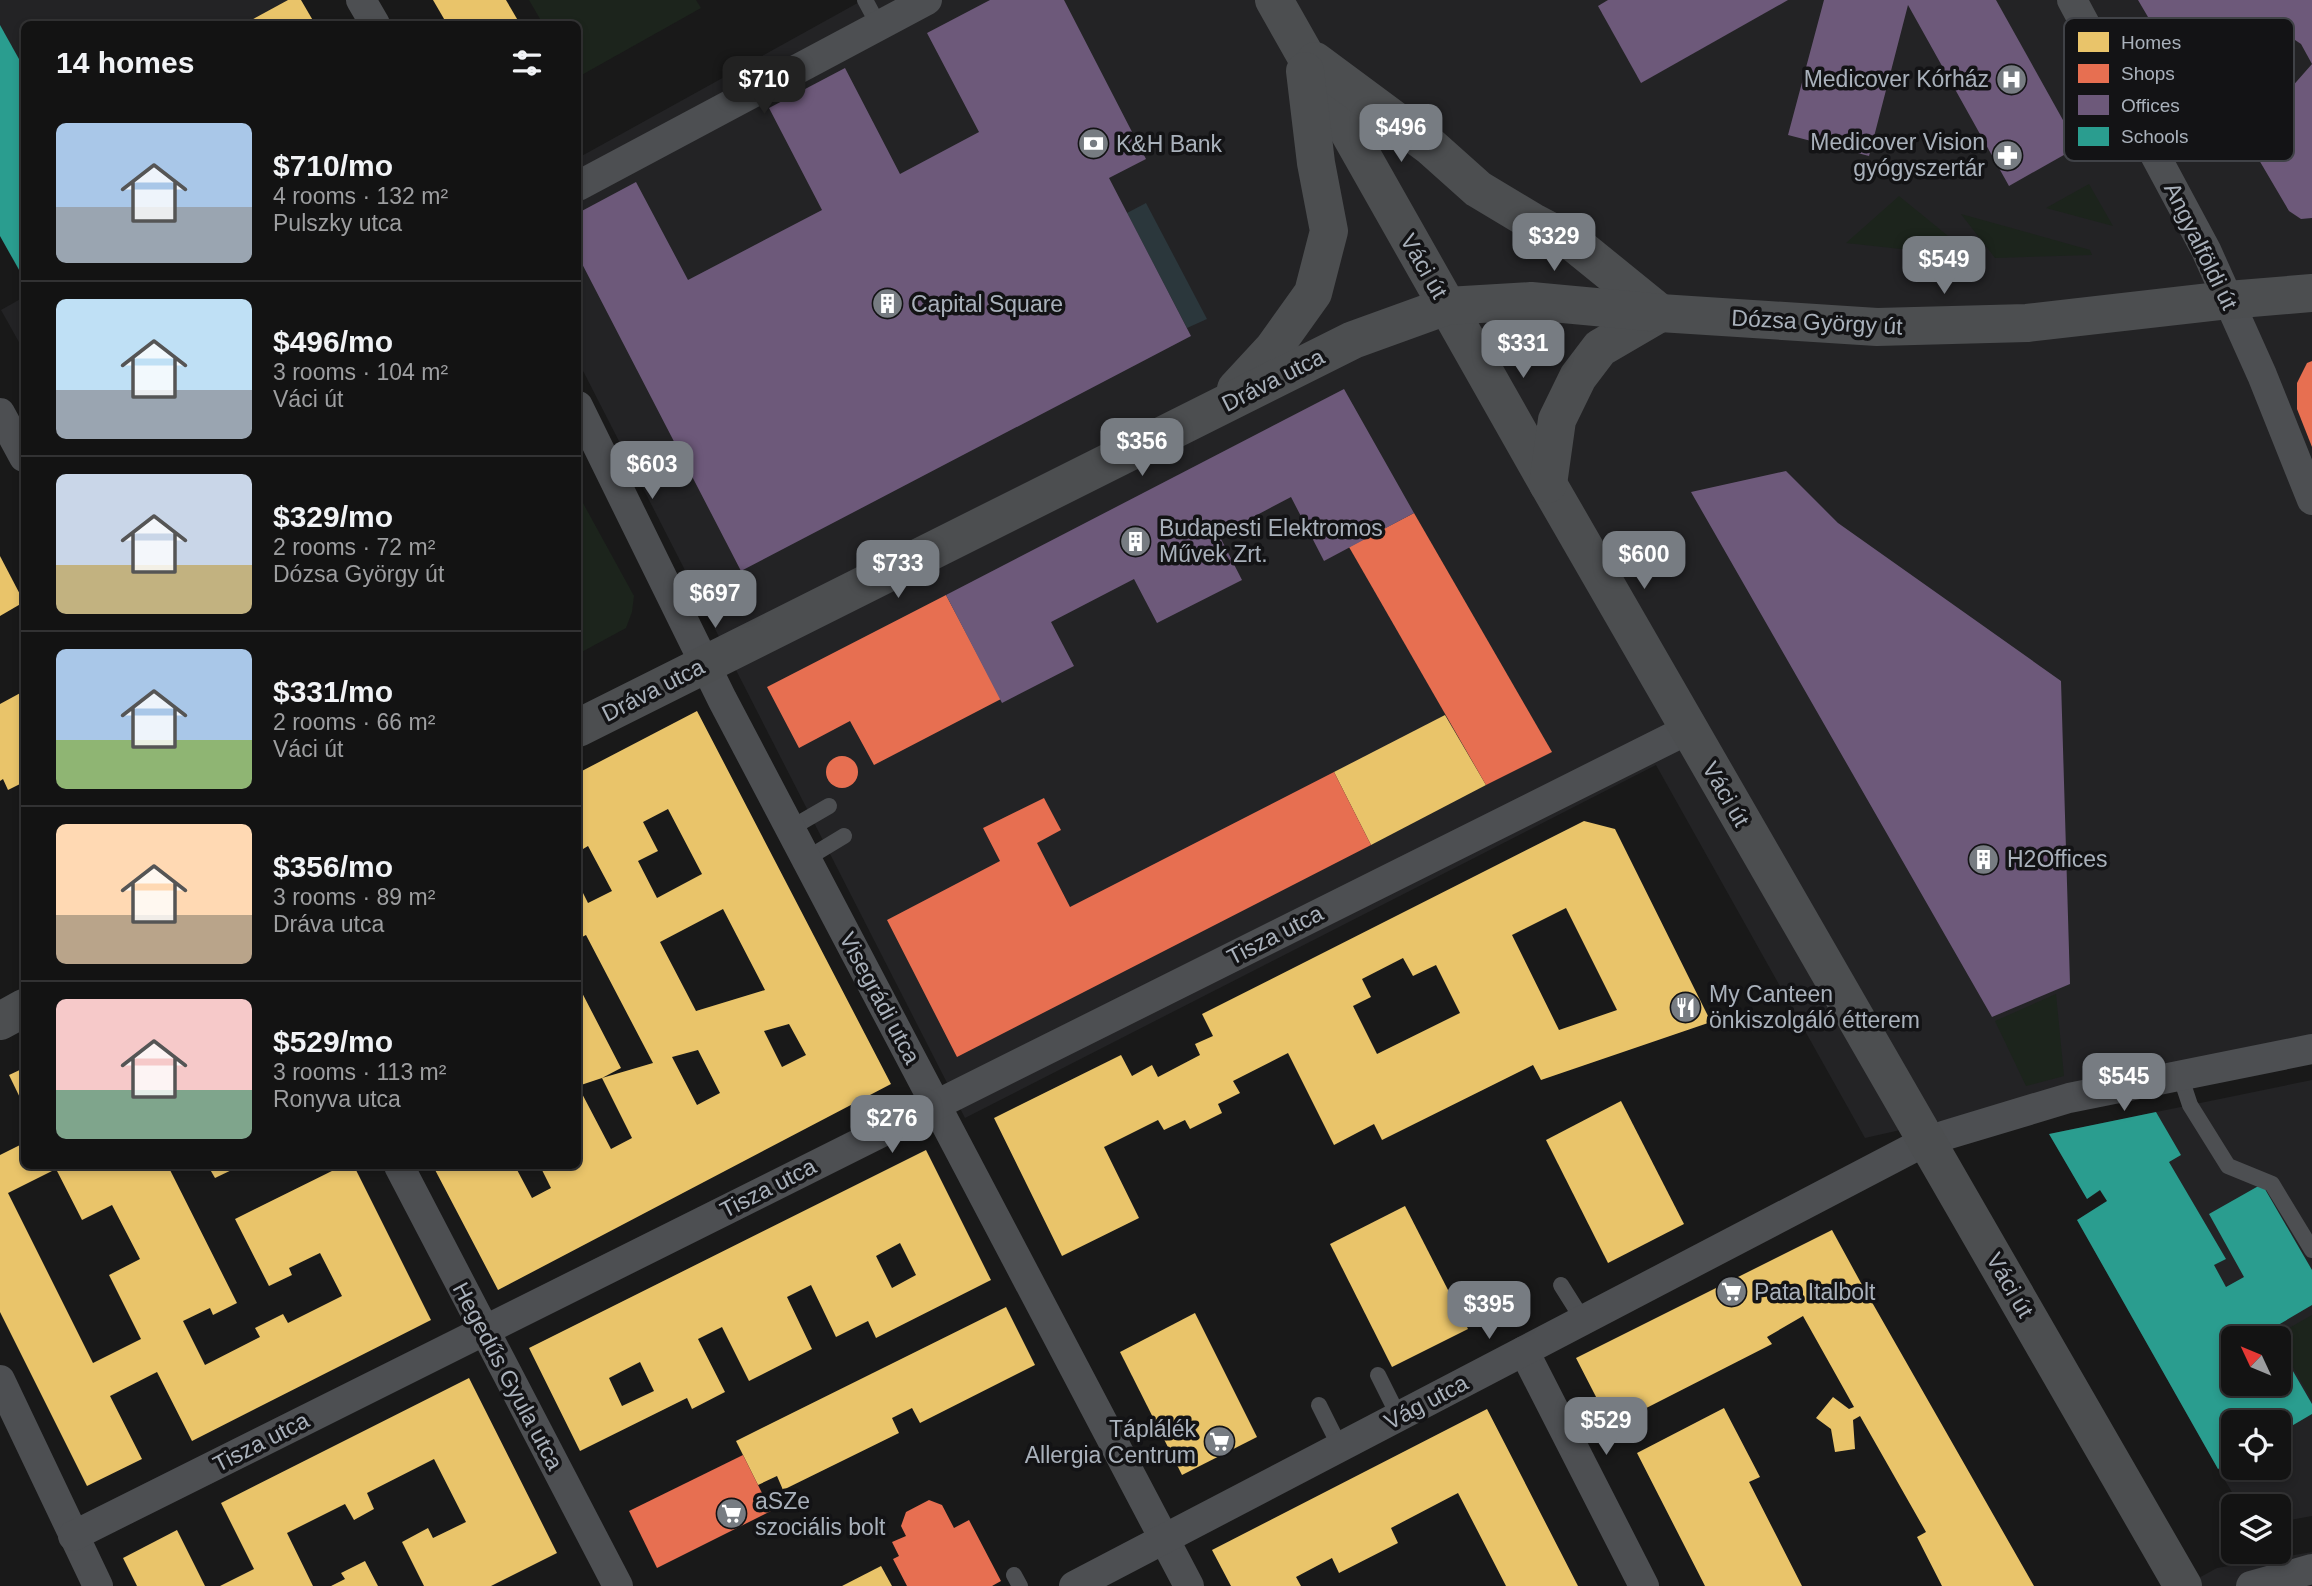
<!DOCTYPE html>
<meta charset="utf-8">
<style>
body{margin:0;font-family:Arial,sans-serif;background:#1c1c1c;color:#f1f3f6;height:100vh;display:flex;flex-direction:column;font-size:26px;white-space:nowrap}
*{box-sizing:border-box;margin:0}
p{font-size:23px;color:#9d9ea0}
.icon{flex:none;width:38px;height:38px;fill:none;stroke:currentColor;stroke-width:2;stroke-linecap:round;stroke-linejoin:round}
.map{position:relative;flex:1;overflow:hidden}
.drawer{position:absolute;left:21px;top:21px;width:560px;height:1148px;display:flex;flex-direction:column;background:#131313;border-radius:10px;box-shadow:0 4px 10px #0003,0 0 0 2px #323233}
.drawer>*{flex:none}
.needle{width:46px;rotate:314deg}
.tools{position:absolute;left:2221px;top:1326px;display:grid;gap:14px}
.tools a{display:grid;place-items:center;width:70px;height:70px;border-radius:10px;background:#131313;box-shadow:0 4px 10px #0003,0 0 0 2px #323233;font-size:35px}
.price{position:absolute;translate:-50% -60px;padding:0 16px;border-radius:14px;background:#777c82;color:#fff;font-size:23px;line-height:46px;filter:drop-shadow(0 2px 4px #0008)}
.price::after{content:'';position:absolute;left:50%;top:42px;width:21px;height:16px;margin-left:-10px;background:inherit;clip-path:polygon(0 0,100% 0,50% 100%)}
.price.selected{background:#222;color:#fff}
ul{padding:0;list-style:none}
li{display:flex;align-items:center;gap:21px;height:175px;padding:0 35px}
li+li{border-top:2px solid #323233}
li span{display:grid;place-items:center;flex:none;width:196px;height:140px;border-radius:10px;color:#555}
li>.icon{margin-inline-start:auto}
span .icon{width:84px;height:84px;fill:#fffc;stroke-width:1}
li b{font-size:30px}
h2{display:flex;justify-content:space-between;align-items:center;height:84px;padding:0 35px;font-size:30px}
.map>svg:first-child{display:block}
.built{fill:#232325;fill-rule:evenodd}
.green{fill:#1c241c}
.water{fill:#2b373c}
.homes{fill:#e9c46a;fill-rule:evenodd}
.shops{fill:#e76f51}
.offices{fill:#6d597a}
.schools{fill:#2a9d8f}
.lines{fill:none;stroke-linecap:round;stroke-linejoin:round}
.lane{stroke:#4d4f52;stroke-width:16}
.street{stroke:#4d4f52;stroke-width:30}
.secondary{stroke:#4c4e50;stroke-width:38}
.labels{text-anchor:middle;stroke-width:7;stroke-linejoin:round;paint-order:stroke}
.poi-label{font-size:23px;fill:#a9b1bb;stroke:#131315;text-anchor:start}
.street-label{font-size:23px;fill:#a9b1bb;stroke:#131315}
.key{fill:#131315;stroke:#404247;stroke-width:2}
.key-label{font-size:19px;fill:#a9b1bb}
</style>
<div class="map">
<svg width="2312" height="1586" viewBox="0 0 2312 1586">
<rect width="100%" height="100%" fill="#191919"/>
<!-- built -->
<g class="built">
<path d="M0 0H288L244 24H24V280L0 236Z"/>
<path d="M863 0H2312V1037L1865 1138 1656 765 965 1118 578 361V158Z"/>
<path d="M24 297V351L1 310Z"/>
<path d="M2312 1080V1516L2279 1522 2278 1507H2241L2218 1469 2077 1220 2107 1201 2100 1191 2087 1199 2049 1134ZM2233 1339H2278V1384H2233ZM2233 1423H2278V1468H2233Z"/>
<path d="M2312 1552V1586H2184L2217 1568Z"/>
</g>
<!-- green -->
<g class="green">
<path d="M529 0H696L701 8 578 77V24H543Z"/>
<path d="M2089 184 2113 226 2046 208Z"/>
<path d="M1899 196 1974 257 1846 243Z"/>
<path d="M1961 214 2090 250 2092 255 1995 258Z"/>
<path d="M578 494 634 596 632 612 626 628 578 654Z"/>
<path d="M2056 994 2064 1076 2026 1086 1995 1021Z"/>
<path d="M2312 1315V1400L2275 1336Z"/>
</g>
<!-- water -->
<path class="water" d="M1146 203 1207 319 1187 328 1127 213Z"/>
<!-- homes -->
<g class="homes">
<path d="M288 0H301L315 24H244Z"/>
<path d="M433 0H506L520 24H447Z"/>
<path d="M0 556 24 602 0 616Z"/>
<path d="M24 691V772L21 774 24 782 8 790 3 779 0 781V704Z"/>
<path d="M697 711 891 1084 498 1290 433 1166H515L532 1198 551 1188 540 1166H578V985L621 1068 602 1078 578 1086 611 1149 632 1138 602 1078 653 1063 586 935 578 939V883L588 903 612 891 588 846 578 852V773ZM668 809 702 874 657 898 638 861 658 851 643 822ZM723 909 765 990 696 1011 660 942ZM789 1024 806 1055 782 1067 764 1031ZM698 1050 720 1093 697 1105 672 1057Z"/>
<path d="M1445 715 1486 785 1371 845 1334 772Z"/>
<path d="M1584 821 1615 829 1711 1022 1541 1080 1533 1065 1382 1140 1374 1124 1334 1145 1288 1053 1233 1081 1240 1093 1218 1104 1222 1113 1190 1129 1185 1120 1164 1130 1158 1120 1104 1147 1139 1218 1062 1256 994 1118 1121 1055 1132 1076 1152 1065 1158 1077 1200 1055 1195 1044 1213 1036 1202 1014ZM1566 908 1617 1010 1559 1030 1512 935ZM1403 958 1413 976 1436 965 1460 1013 1377 1054 1353 1006 1371 997 1362 979Z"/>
<path d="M24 1068V1106L9 1075Z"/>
<path d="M1621 1101 1684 1224 1608 1263 1546 1140Z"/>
<path d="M24 1143V1166H168L237 1303 213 1315 210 1308 183 1321 205 1365 260 1337 255 1328 283 1314 288 1323 342 1296 320 1253 289 1268 292 1275 269 1286 235 1219 342 1166H354L431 1320 192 1441 157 1372 110 1396 142 1459 87 1486 0 1312V1155ZM56 1169 82 1220 112 1205 140 1259 109 1275 141 1339 93 1363 8 1193Z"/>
<path d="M926 1150 991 1280 876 1338 868 1321 836 1337 811 1285 787 1297 812 1349 749 1381 722 1327 698 1339 725 1392 692 1409 687 1398 580 1451 529 1348ZM900 1243 916 1275 892 1288 876 1256ZM640 1362 654 1391 622 1406 609 1378Z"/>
<path d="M208 1166H240L215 1178Z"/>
<path d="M1405 1206 1468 1329 1392 1367 1330 1244Z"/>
<path d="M1832 1230 1861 1283 2034 1586H1942L1917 1537 1926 1532 1860 1416 1853 1420 1855 1449 1835 1452 1831 1429 1816 1418 1833 1397 1849 1409 1854 1407 1803 1316 1767 1337 1772 1344 1611 1426 1576 1358Z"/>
<path d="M1006 1307 1035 1365 920 1423 912 1408 892 1418 899 1433 783 1490 777 1476 758 1485 736 1441Z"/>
<path d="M1195 1313 1257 1437 1182 1475 1120 1352Z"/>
<path d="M469 1378 557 1553 491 1586H424L402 1542 428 1528 433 1538 466 1522 434 1459 367 1493 374 1509 354 1520 345 1504 287 1533 313 1586H220L254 1569 221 1503Z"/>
<path d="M1724 1408 1760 1477 1749 1482 1802 1586H1705L1637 1453Z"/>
<path d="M1487 1409 1578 1586H1506L1458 1493 1391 1528 1398 1543 1339 1573 1332 1558 1296 1577 1301 1586H1231L1212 1550Z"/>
<path d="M177 1530 205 1586H137L123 1558Z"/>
<path d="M365 1561 378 1586H331L345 1579 341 1573Z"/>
<path d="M881 1566 892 1586H842Z"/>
</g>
<!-- shops -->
<g class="shops">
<path d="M2312 361V447L2297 409V383L2307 363Z"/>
<path d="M1414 513 1552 752 1486 785 1349 547Z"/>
<path d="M946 595 1001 699 874 765 850 721 799 748 767 687Z"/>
<circle cx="842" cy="772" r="16"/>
<path d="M1334 772 1371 845 957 1057 887 920 1000 861 983 828 1044 798 1061 830 1037 843 1070 907Z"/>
<path d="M743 1455 771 1511 657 1568 629 1511Z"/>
<path d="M929 1500 942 1505 954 1528 969 1520 1001 1581 992 1586H907L893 1559 899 1556 892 1542 906 1536 901 1526 906 1512Z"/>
</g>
<!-- offices -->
<g class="offices">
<path d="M990 0H1064L1146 159 1109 178 1191 336 741 571 578 256V213L636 182 688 280 822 210 769 108 845 68 900 174 979 132 927 33Z"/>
<path d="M1608 0H1788L1641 83 1598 6Z"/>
<path d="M1824 0H1996L2078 147 2009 186 1908 5 1869 156 1788 135Z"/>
<path d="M2138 0H2312V218L2301 219 2289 211 2252 148 2250 137 2252 132 2312 64 2301 44 2289 36 2203 88 2194 89 2188 85Z"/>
<path d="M1344 389 1414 513 1324 561 1291 497 1219 535 1242 580 1157 623 1134 579 1051 622 1074 666 1002 703 946 595Z"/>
<path d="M1786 471 1838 523 2061 681 2070 984 1992 1017 1691 492Z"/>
</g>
<!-- schools -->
<g class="schools">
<path d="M0 25 24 68V274L22 275 0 236Z"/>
<path d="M2156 1112 2181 1155 2169 1162 2226 1259 2214 1265 2226 1287 2244 1277 2209 1214 2262 1184 2312 1270V1305L2273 1328 2271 1324 2245 1339H2233L2232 1346 2233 1384H2278V1355L2286 1369 2290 1366 2312 1404V1414L2278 1434V1423H2233V1461L2218 1469 2077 1220 2107 1201 2100 1190 2087 1199 2049 1134Z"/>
</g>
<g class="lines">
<!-- lane -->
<g class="lane">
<path d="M865 0 879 26"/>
<path d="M791 828 829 806"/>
<path d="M806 859 844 836"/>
<path d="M2180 1075 2190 1105 2228 1166 2272 1184 2312 1250"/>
<path d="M1561 1285 1583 1320"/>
<path d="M1378 1375 1399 1417"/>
<path d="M1319 1405 1340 1447"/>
<path d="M1014 1575 1020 1586"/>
</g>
<!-- street -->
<g class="street">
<path d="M361 0 375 24"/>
<path d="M2072 0 2206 250 2262 375 2312 500"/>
<path d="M578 186 927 0"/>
<path d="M578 406 722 699 1189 1586"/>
<path d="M0 413 24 457"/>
<path d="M399 1166 618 1586"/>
<path d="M1524 1351 1644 1586"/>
<path d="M0 1380 98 1586"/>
<path d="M73 1536 1689 729"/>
<path d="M1074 1586 1926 1141 2069 1098 2312 1049"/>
<path d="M2251 1586 2312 1569"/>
</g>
<!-- secondary -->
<g class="secondary">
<path d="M1274 0 1548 484 2183 1586"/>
<path d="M1315 61 1431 147 1478 189 1533 222 1575 244 1660 313"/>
<path d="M1236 389 1273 349 1313 293 1329 231 1316 163 1305 71"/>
<path d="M1548 484 1557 420 1578 377 1600 348 1660 313"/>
<path d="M578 728 1353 340 1447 306 1531 301 1660 313 1877 327 2027 323 2228 300 2312 293"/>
<path d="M0 1021 24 1008"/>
</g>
</g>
<!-- icons -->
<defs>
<symbol id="hospital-disc" viewBox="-11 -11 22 22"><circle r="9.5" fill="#777c82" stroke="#131315"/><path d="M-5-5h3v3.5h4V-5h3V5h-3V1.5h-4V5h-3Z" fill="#fff"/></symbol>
<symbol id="bank-disc" viewBox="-11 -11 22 22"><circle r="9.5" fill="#777c82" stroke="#131315"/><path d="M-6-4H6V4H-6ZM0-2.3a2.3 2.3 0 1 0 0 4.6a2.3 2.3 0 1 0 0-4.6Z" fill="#fff"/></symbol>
<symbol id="pharmacy-disc" viewBox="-11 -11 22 22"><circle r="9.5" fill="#777c82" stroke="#131315"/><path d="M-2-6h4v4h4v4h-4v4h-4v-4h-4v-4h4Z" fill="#fff"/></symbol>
<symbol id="building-disc" viewBox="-11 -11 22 22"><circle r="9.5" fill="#777c82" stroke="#131315"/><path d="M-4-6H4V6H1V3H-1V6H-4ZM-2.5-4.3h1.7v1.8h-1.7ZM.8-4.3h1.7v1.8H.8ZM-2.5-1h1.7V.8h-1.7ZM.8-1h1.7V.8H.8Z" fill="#fff"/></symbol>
<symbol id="restaurant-disc" viewBox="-11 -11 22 22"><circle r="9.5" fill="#777c82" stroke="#131315"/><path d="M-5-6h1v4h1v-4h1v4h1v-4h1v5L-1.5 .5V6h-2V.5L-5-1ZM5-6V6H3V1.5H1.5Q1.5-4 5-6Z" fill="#fff"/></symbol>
<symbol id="supermarket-disc" viewBox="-11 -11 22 22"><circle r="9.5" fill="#777c82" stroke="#131315"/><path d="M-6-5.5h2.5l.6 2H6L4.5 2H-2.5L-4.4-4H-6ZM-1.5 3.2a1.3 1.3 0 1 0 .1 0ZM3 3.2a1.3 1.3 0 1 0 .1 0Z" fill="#fff"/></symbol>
</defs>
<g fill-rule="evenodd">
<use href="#hospital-disc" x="1994" y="62" width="35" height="35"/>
<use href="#bank-disc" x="1076" y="126" width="35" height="35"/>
<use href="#pharmacy-disc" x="1990" y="138" width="35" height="35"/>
<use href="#building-disc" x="870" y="286" width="35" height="35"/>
<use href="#building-disc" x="1118" y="524" width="35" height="35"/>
<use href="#building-disc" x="1966" y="842" width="35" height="35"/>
<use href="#restaurant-disc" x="1668" y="990" width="35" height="35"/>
<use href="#supermarket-disc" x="1714" y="1274" width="35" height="35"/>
<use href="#supermarket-disc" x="1202" y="1424" width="35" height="35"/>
<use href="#supermarket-disc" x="714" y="1496" width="35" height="35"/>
</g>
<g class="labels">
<!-- poi labels -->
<g class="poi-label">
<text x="1989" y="87" text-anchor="end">Medicover Kórház</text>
<text x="1985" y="150" text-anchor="end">Medicover Vision<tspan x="1985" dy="26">gyógyszertár</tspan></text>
<text x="1116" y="152">K&amp;H Bank</text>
<text x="911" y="312">Capital Square</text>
<text x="1159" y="536">Budapesti Elektromos<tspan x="1159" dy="26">Művek Zrt.</tspan></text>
<text x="2007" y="867">H2Offices</text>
<text x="1709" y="1002">My Canteen<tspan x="1709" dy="26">önkiszolgáló étterem</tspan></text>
<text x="1754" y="1300">Pata Italbolt</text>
<text x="1196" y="1437" text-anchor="end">Táplálék<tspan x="1196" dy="26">Allergia Centrum</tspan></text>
<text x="755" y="1509">aSZe<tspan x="755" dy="26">szociális bolt</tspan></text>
</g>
<!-- street labels -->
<g class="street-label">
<text transform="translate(2201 246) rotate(64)" y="8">Angyalföldi út</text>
<text transform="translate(1424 266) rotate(60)" y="8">Váci út</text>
<text transform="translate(1817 322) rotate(3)" y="8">Dózsa György út</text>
<text transform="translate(1273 380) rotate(-27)" y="8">Dráva utca</text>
<text transform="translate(653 690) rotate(-27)" y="8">Dráva utca</text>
<text transform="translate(1726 794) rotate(60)" y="8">Váci út</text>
<text transform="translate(1275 935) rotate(-27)" y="8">Tisza utca</text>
<text transform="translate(880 998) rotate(62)" y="8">Visegrádi utca</text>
<text transform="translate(768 1188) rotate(-27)" y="8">Tisza utca</text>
<text transform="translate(2010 1285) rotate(60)" y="8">Váci út</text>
<text transform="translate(508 1376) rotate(62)" y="8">Hegedűs Gyula utca</text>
<text transform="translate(1426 1402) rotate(-28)" y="8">Vág utca</text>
<text transform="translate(261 1442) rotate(-27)" y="8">Tisza utca</text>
</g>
</g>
<!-- legend -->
<rect x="2064" y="18" width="230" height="143" rx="10" class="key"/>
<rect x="2078" y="32" width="31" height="20" fill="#e9c46a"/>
<rect x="2078" y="64" width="31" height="19" fill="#e76f51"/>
<rect x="2078" y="95" width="31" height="20" fill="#6d597a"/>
<rect x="2078" y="127" width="31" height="19" fill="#2a9d8f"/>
<g class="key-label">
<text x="2121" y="49">Homes</text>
<text x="2121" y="80">Shops</text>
<text x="2121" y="112">Offices</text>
<text x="2121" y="143">Schools</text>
</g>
</svg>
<div class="tools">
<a><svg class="needle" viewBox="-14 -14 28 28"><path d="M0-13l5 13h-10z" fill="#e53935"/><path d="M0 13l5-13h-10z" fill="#9d9ea0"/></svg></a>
<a><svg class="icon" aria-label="locate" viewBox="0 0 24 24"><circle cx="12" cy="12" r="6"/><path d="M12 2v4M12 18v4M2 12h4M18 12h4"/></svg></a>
<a><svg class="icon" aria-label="layers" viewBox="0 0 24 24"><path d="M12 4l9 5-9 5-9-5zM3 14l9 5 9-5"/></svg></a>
</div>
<b class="price selected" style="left:764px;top:116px">$710</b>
<b class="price" style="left:1401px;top:164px">$496</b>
<b class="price" style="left:1554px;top:273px">$329</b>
<b class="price" style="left:1944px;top:296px">$549</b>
<b class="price" style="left:1523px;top:380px">$331</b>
<b class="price" style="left:1142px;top:478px">$356</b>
<b class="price" style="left:652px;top:501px">$603</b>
<b class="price" style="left:1644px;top:591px">$600</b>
<b class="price" style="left:898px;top:600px">$733</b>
<b class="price" style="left:715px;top:630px">$697</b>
<b class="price" style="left:2124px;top:1113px">$545</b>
<b class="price" style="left:892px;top:1155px">$276</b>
<b class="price" style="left:1489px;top:1341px">$395</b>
<b class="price" style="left:1606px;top:1457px">$529</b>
<section class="drawer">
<h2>14 homes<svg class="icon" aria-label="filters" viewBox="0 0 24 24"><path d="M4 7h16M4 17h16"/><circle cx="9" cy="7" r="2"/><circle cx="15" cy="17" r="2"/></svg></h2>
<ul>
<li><span style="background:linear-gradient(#a9c7e8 60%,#9aa5b1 0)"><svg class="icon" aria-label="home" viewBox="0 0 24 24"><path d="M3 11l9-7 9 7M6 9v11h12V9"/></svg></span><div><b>$710/mo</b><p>4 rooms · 132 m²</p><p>Pulszky utca</p></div></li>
<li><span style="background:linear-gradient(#bfe0f5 65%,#9aa5b1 0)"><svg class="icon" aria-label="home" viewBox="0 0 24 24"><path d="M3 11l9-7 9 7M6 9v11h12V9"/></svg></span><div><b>$496/mo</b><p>3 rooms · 104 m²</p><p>Váci út</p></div></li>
<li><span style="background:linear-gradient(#c9d6e8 65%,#c2b280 0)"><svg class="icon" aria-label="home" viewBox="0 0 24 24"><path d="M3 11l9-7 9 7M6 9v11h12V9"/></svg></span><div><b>$329/mo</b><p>2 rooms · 72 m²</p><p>Dózsa György út</p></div></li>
<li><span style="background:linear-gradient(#a9c7e8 65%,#8fb573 0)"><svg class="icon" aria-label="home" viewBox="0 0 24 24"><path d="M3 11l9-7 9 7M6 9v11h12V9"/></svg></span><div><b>$331/mo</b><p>2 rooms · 66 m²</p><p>Váci út</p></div></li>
<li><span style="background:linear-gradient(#ffd9b3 65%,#b9a48a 0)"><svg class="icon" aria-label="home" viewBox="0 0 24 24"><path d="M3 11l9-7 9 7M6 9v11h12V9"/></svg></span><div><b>$356/mo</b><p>3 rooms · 89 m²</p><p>Dráva utca</p></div></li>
<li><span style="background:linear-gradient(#f6c9c9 65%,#7fa58c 0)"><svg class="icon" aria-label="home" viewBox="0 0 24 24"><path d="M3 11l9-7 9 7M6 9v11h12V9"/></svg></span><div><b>$529/mo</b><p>3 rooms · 113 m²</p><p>Ronyva utca</p></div></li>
</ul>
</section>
</div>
